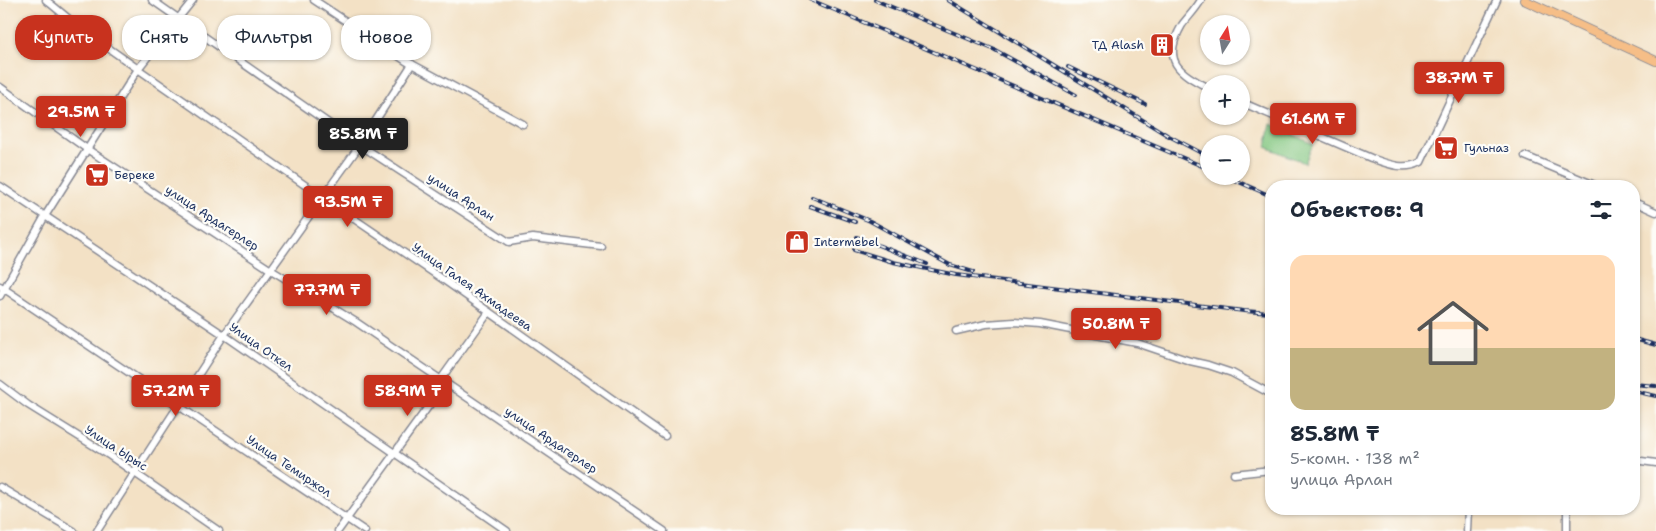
<!DOCTYPE html>
<html lang="ru">
<meta charset="utf-8">
<style>
body{margin:0;font-family:"Shantell Sans",sans-serif;background:#f2f2f3;color:#1f2937;height:100vh;display:flex;flex-direction:column;font-size:19px;white-space:nowrap}
*{box-sizing:border-box;margin:0}
p{font-size:16px;color:#747a83}
.icon{flex:none;width:28px;height:28px;fill:none;stroke:currentColor;stroke-width:2;stroke-linecap:round;stroke-linejoin:round}
.map{position:relative;flex:1;overflow:hidden}
.side{position:absolute;left:1265px;top:180px;width:375px;height:335px;display:flex;flex-direction:column;background:#fff;border-radius:20px;box-shadow:0 1px 4px #0004}
.side>*{flex:none}
.guide{position:absolute;left:15px;top:15px;width:475px;height:45px;display:flex;gap:10px}
.needle{width:32px;rotate:11deg}
.fabs{position:absolute;left:1200px;top:15px;display:grid;gap:10px}
.fabs a{display:grid;place-items:center;width:50px;height:50px;border-radius:50%;background:#fff;box-shadow:0 1px 4px #0004;font-size:25px}
.price{position:absolute;translate:-50% -42px;padding:0 11px;border-radius:5px;background:#c8321e;color:#fff;font-size:16px;line-height:32px;filter:drop-shadow(0 1px 2px #0008)}
.price::after{content:'';position:absolute;left:50%;top:30px;width:15px;height:11px;margin-left:-8px;background:inherit;clip-path:polygon(0 0,100% 0,50% 100%)}
.price.selected{background:#222;color:#fff}
ul{padding:0;list-style:none}
li{display:grid;align-content:center;gap:10px;height:265px;padding:0 25px}
li+li{border-top:1px solid #e0e1e3}
li span{display:grid;place-items:center;height:155px;border-radius:15px;color:#555}
li>.icon{margin-inline-start:auto}
span .icon{width:90px;height:90px;fill:#fffc;stroke-width:1}
li b{font-size:21px}
h2{display:flex;justify-content:space-between;align-items:center;height:60px;padding:0 25px;font-size:21px}
.chip{padding:0 18px;border-radius:20px;background:#fff;box-shadow:0 1px 4px #0004;font-size:18px;line-height:45px}
.chip.selected{background:#c8321e;color:#fff}
.map>svg:first-child{display:block}
.green{fill:#82c680;stroke:#4e7a6f}
.lines{fill:none;stroke-linecap:round;stroke-linejoin:round}
.minor-casing{stroke:#878892;stroke-width:9}
.major-casing{stroke:#878892;stroke-width:10}
.minor{stroke:#fff;stroke-width:6}
.major{stroke:#f6be87;stroke-width:8}
.rail-casing{stroke:#1b2f5e;stroke-width:4}
.rail{stroke:#fdfcf7;stroke-width:2;stroke-dasharray:5.5;stroke-linecap:butt}
.labels{text-anchor:middle;stroke-width:4.5;stroke-linejoin:round;paint-order:stroke}
.poi-label{font-size:12px;fill:#1b2f5e;stroke:#fdfcf7;text-anchor:start}
.street-label{font-size:12px;fill:#1b2f5e;stroke:#fdfcf7}
</style>
<div class="map">
<svg width="1656" height="531" viewBox="0 0 1656 531">
<rect width="100%" height="100%" fill="#fdfcf7"/>
<filter id="ink" filterUnits="userSpaceOnUse"><feTurbulence type="fractalNoise" baseFrequency=".02" numOctaves="2"/><feDisplacementMap in="SourceGraphic" scale="10" xChannelSelector="R" yChannelSelector="G"/><feConvolveMatrix kernelMatrix="1 2 1 2 8 2 1 2 1" color-interpolation-filters="sRGB"/></filter>
<filter id="wash" filterUnits="userSpaceOnUse"><feTurbulence type="fractalNoise" baseFrequency=".0096" numOctaves="4" result="noise"/><feDisplacementMap in="SourceGraphic" scale="20" xChannelSelector="R" yChannelSelector="G"/><feGaussianBlur stdDeviation="1.12" result="paint"/><feColorMatrix in="noise" values="0 0 0 0 0 0 0 0 0 0 0 0 0 0 0 0 0 1.4 0 .05"/><feComposite in="paint" operator="in"/></filter>
<g filter="url(#wash)">
<rect width="100%" height="100%" fill="#f3e1c5"/>
<!-- green -->
<path class="green" d="M1271 124 1313 144 1305 163 1266 147Z"/>
</g>
<g filter="url(#ink)">
<g class="lines">
<defs>
<g id="minor">
<path d="M46 0 80 28 138 69 322 197 441 278 665 436"/>
<path d="M152 0 360 145 509 242 533 238 601 246"/>
<path d="M314 0 406 61 523 124"/>
<path d="M1201 0C1196 9 1188 17 1182 25 1161 61 1178 72 1209 88"/>
<path d="M0 87 87 149 271 270 356 322 664 531"/>
<path d="M1241 102 1371 158C1388 164 1404 171 1421 162L1497 0"/>
<path d="M1525 156 1597 186"/>
<path d="M0 186 224 335 507 531"/>
<path d="M1634 202 1656 212"/>
<path d="M0 286 365 531"/>
<path d="M0 296 45 216 138 69 193 0"/>
<path d="M956 331 986 324 1014 322 1040 324 1137 343 1190 361 1208 365 1232 373 1271 394"/>
<path d="M0 384 28 405 110 456 219 531"/>
<path d="M1634 460 1656 463"/>
<path d="M1234 474 1271 470"/>
<path d="M0 487 74 531"/>
<path d="M97 531 224 335 360 145 412 64"/>
<path d="M338 531 433 400 441 379 489 312"/>
<path d="M1467 531 1468 509"/>
<path d="M1567 531V509"/>
</g>
<path id="major" d="M1524 0 1656 61"/>
</defs>
<!-- minor casing -->
<use href="#minor" class="minor-casing"/>
<!-- major casing -->
<use href="#major" class="major-casing"/>
<!-- minor -->
<use href="#minor" class="minor"/>
<!-- major -->
<use href="#major" class="major"/>
<defs>
<g id="rail">
<path d="M811 0 1209 169"/>
<path d="M875 0 995 50 1076 95"/>
<path d="M948 0 1167 135 1209 157"/>
<path d="M1068 67 1145 104"/>
<path d="M1225 176 1271 196"/>
<path d="M812 197 870 221 950 265 973 272"/>
<path d="M810 206 855 222"/>
<path d="M857 237 927 264"/>
<path d="M854 250 893 262 956 275 1244 311 1271 313"/>
<path d="M1634 339 1656 345"/>
<path d="M1634 384 1656 386"/>
<path d="M1634 391 1656 396"/>
</g>
</defs>
<!-- rail casing -->
<use href="#rail" class="rail-casing"/>
<!-- rail -->
<use href="#rail" class="rail"/>
</g>
</g>
<!-- icons -->
<defs>
<symbol id="building-square" viewBox="-11 -11 22 22"><rect x="-9" y="-9" width="18" height="18" rx="4" fill="#c8321e" stroke="#fdfcf7"/><path d="M-4-6H4V6H1V3H-1V6H-4ZM-2.5-4.3h1.7v1.8h-1.7ZM.8-4.3h1.7v1.8H.8ZM-2.5-1h1.7V.8h-1.7ZM.8-1h1.7V.8H.8Z" fill="#fff"/></symbol>
<symbol id="supermarket-square" viewBox="-11 -11 22 22"><rect x="-9" y="-9" width="18" height="18" rx="4" fill="#c8321e" stroke="#fdfcf7"/><path d="M-6-5.5h2.5l.6 2H6L4.5 2H-2.5L-4.4-4H-6ZM-1.5 3.2a1.3 1.3 0 1 0 .1 0ZM3 3.2a1.3 1.3 0 1 0 .1 0Z" fill="#fff"/></symbol>
<symbol id="shop-square" viewBox="-11 -11 22 22"><rect x="-9" y="-9" width="18" height="18" rx="4" fill="#c8321e" stroke="#fdfcf7"/><path d="M-5-2.5h2.3a2.7 3.5 0 0 1 5.4 0H5L5.5 6h-11ZM-1.5-2.5h3a1.5 2.3 0 0 0-3 0Z" fill="#fff"/></symbol>
</defs>
<g fill-rule="evenodd">
<use href="#building-square" x="1148" y="31" width="28" height="28"/>
<use href="#supermarket-square" x="1432" y="134" width="28" height="28"/>
<use href="#supermarket-square" x="83" y="161" width="28" height="28"/>
<use href="#shop-square" x="783" y="228" width="28" height="28"/>
</g>
<g class="labels">
<!-- poi labels -->
<g class="poi-label">
<text x="1144" y="49" text-anchor="end">ТД Alash</text>
<text x="1464" y="152">Гульназ</text>
<text x="114" y="179">Береке</text>
<text x="814" y="246">Intermebel</text>
</g>
<!-- street labels -->
<g class="street-label">
<text transform="translate(461 197) rotate(33)" y="4">улица Арлан</text>
<text transform="translate(212 218) rotate(33)" y="4">улица Ардагерлер</text>
<text transform="translate(472 287) rotate(35)" y="4">Улица Галея Ахмадеева</text>
<text transform="translate(261 347) rotate(35)" y="4">Улица Откел</text>
<text transform="translate(551 440) rotate(34)" y="4">улица Ардагерлер</text>
<text transform="translate(116 448) rotate(33)" y="4">Улица Ырыс</text>
<text transform="translate(289 466) rotate(34)" y="4">Улица Темиржол</text>
</g>
</g>
</svg>
<div class="fabs">
<a><svg class="needle" viewBox="-14 -14 28 28"><path d="M0-13l5 13h-10z" fill="#e53935"/><path d="M0 13l5-13h-10z" fill="#747a83"/></svg></a>
<a>+</a>
<a>−</a>
</div>
<b class="price" style="left:1459px;top:104px">38.7M ₸</b>
<b class="price" style="left:81px;top:138px">29.5M ₸</b>
<b class="price" style="left:1313px;top:145px">61.6M ₸</b>
<b class="price selected" style="left:363px;top:160px">85.8M ₸</b>
<b class="price" style="left:348px;top:228px">93.5M ₸</b>
<b class="price" style="left:327px;top:316px">77.7M ₸</b>
<b class="price" style="left:1116px;top:350px">50.8M ₸</b>
<b class="price" style="left:176px;top:417px">57.2M ₸</b>
<b class="price" style="left:408px;top:417px">58.9M ₸</b>
<div class="guide">
<a class="chip selected">Купить</a>
<a class="chip">Снять</a>
<a class="chip">Фильтры</a>
<a class="chip">Новое</a>
</div>
<section class="side">
<h2>Объектов: 9<svg class="icon" aria-label="filters" viewBox="0 0 24 24"><path d="M4 7h16M4 17h16"/><circle cx="9" cy="7" r="2"/><circle cx="15" cy="17" r="2"/></svg></h2>
<ul>
<li><span style="background:linear-gradient(#ffd9b3 60%,#c2b280 0)"><svg class="icon" aria-label="home" viewBox="0 0 24 24"><path d="M3 11l9-7 9 7M6 9v11h12V9"/></svg></span><div><b>85.8M ₸</b><p>5-комн. · 138 m²</p><p>улица Арлан</p></div></li>
</ul>
</section>
</div>
